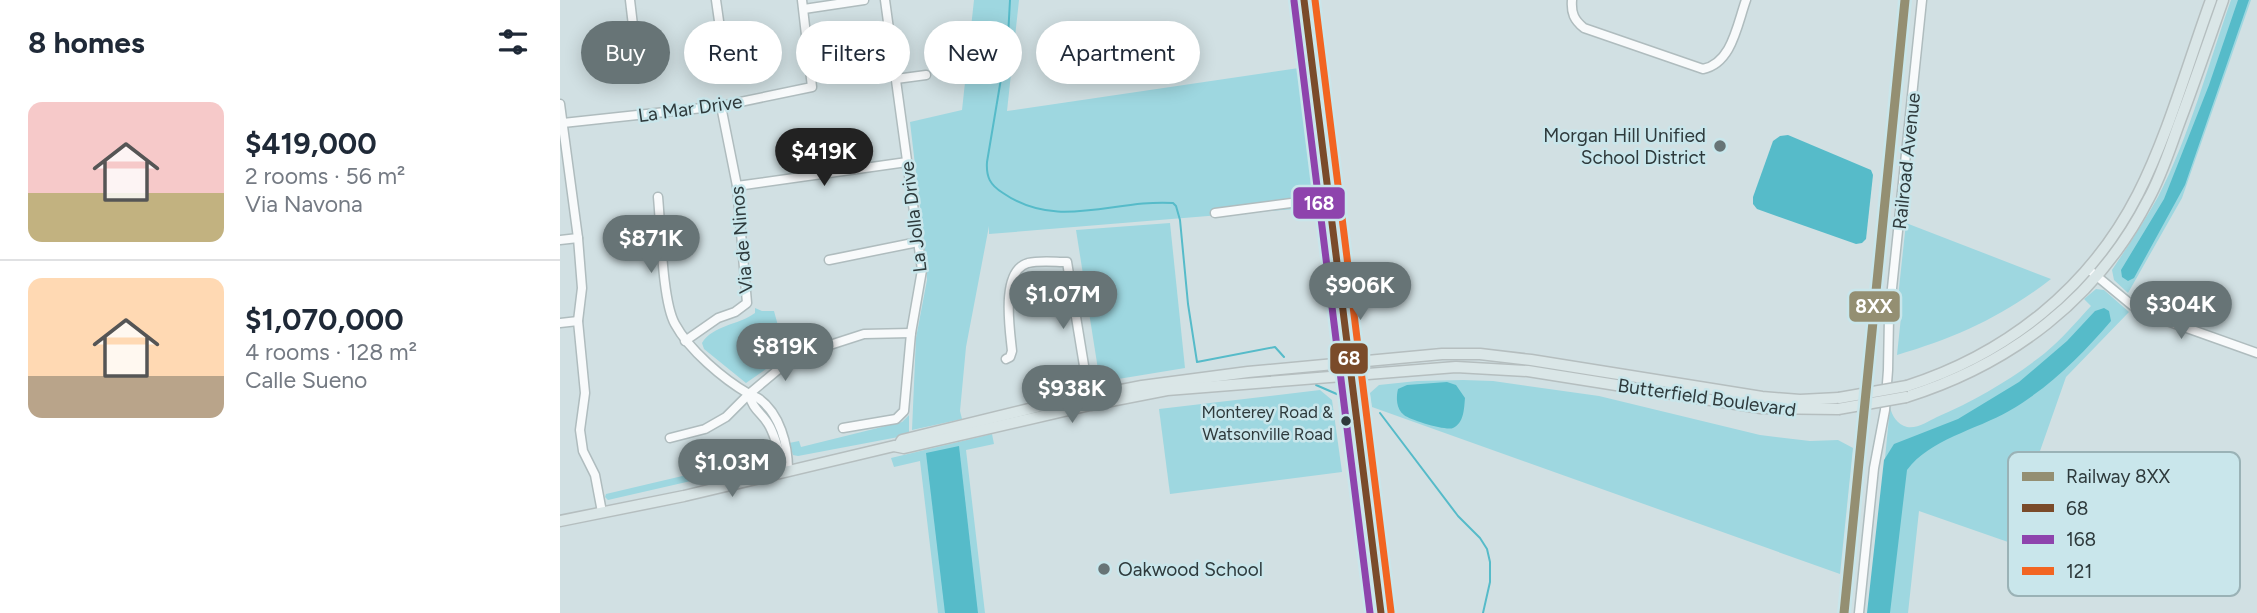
<!DOCTYPE html>
<meta charset="utf-8">
<style>
body{margin:0;font-family:Figtree,sans-serif;background:#f6f6f7;color:#1f2937;height:100vh;display:flex;flex-direction:column;font-size:26px;white-space:nowrap}
*{box-sizing:border-box;margin:0}
p{font-size:23px;color:#747a83}
.icon{flex:none;width:38px;height:38px;fill:none;stroke:currentColor;stroke-width:2;stroke-linecap:round;stroke-linejoin:round}
.map{position:relative;flex:1;overflow:hidden}
.side{display:flex;flex-direction:column;background:#fff;width:560px}
.side>*{flex:none}
.hud{position:absolute;left:21px;top:21px;width:665px;height:63px;display:flex;gap:14px}
.price{position:absolute;translate:-50% -60px;padding:0 16px;border-radius:24px;background:#677476;color:#fff;font-size:23px;line-height:46px;filter:drop-shadow(0 2px 4px #0008)}
.price::after{content:'';position:absolute;left:50%;top:42px;width:21px;height:16px;margin-left:-10px;background:inherit;clip-path:polygon(0 0,100% 0,50% 100%)}
.price.active{background:#222;color:#fff}
ul{padding:0;list-style:none}
li{display:flex;align-items:center;gap:21px;height:175px;padding:0 28px}
li+li{border-top:2px solid #e0e1e3}
li span{display:grid;place-items:center;flex:none;width:196px;height:140px;border-radius:14px;color:#555}
li>.icon{margin-inline-start:auto}
span .icon{width:84px;height:84px;fill:#fffc;stroke-width:1}
li b{font-size:30px}
h2{display:flex;justify-content:space-between;align-items:center;height:84px;padding:0 28px;font-size:30px}
.tag{padding:0 24px;border-radius:32px;background:#fff;box-shadow:0 4px 18px #0003;font-size:24px;line-height:63px}
.tag.active{background:#677476;color:#fff}
main{display:flex;flex:1;min-height:0}
.map>svg:first-child{display:block}
.green{fill:#9ed7e0}
.water{fill:#56bbc9}
.lines{fill:none;stroke-linecap:round;stroke-linejoin:round}
.stream{stroke:#56bbc9;stroke-width:2}
.minor-casing{stroke:#afbcbe;stroke-width:11}
.major-casing{stroke:#b5bebf;stroke-width:13}
.minor{stroke:#f8fafb;stroke-width:8}
.major{stroke:#dae6e7;stroke-width:10}
.major-bridge-casing{stroke:#b5bebf;stroke-width:13;stroke-linecap:butt}
.major-bridge{stroke:#dae6e7;stroke-width:10}
.bus-1-casing{stroke:#c9e6eb;stroke-width:12}
.bus-2-casing{stroke:#c9e6eb;stroke-width:12}
.bus-3-casing{stroke:#c9e6eb;stroke-width:12}
.bus-1{stroke:#7a4b2a;stroke-width:7}
.bus-2{stroke:#8e44ad;stroke-width:7}
.bus-3{stroke:#f26522;stroke-width:7}
.rail-1-casing{stroke:#c9e6eb;stroke-width:14}
.rail-1{stroke:#948f72;stroke-width:9}
.poi-dot{fill:#677476;stroke:#c9e6eb;stroke-width:2.5}
.bus-dot{fill:#2e3a3c;stroke:#c9e6eb;stroke-width:2.5}
.labels{text-anchor:middle;stroke-width:5;stroke-linejoin:round;paint-order:stroke}
.bus-label{font-size:17px;fill:#2e3a3c;stroke:#c9e6eb;text-anchor:end}
.street-label{font-size:19px;fill:#2e3a3c;stroke:#c9e6eb}
.poi-label{font-size:19px;fill:#2e3a3c;stroke:#c9e6eb;text-anchor:end}
.key{fill:#c9e6eb;stroke:#9ab2b6;stroke-width:2}
.key-label{font-size:19px;fill:#2e3a3c}
.line-badge{stroke:#c9e6eb;stroke-width:2.5}
.badge-label{font-size:19px;text-anchor:middle;font-weight:bold;fill:#fff}
</style>
<main>
<section class="side">
<h2>8 homes<svg class="icon" aria-label="filters" viewBox="0 0 24 24"><path d="M4 7h16M4 17h16"/><circle cx="9" cy="7" r="2"/><circle cx="15" cy="17" r="2"/></svg></h2>
<ul>
<li><span style="background:linear-gradient(#f6c9c9 65%,#c2b280 0)"><svg class="icon" aria-label="home" viewBox="0 0 24 24"><path d="M3 11l9-7 9 7M6 9v11h12V9"/></svg></span><div><b>$419,000</b><p>2 rooms · 56 m²</p><p>Via Navona</p></div></li>
<li><span style="background:linear-gradient(#ffd9b3 70%,#b9a48a 0)"><svg class="icon" aria-label="home" viewBox="0 0 24 24"><path d="M3 11l9-7 9 7M6 9v11h12V9"/></svg></span><div><b>$1,070,000</b><p>4 rooms · 128 m²</p><p>Calle Sueno</p></div></li>
</ul>
</section>
<div class="map">
<svg width="1697" height="613" viewBox="0 0 1697 613">
<rect width="100%" height="100%" fill="#d1e0e3"/>
<!-- green -->
<g class="green">
<path d="M414 0H459L447 111 739 68 759 207 429 234V226L406 347 400 411 402 419 352 430 356 338 367 280 366 259 350 122 402 110Z"/>
<path d="M1671 0H1691L1622 198 1568 293 1554 280 1552 270C1568 246 1584 222 1598 197 1630 135 1648 65 1671 0Z"/>
<path d="M610 223 625 368 540 382 516 230Z"/>
<path d="M1346 223 1491 279C1442 317 1395 338 1337 355L1341 317 1336 316Z"/>
<path d="M1536 289 1544 290 1569 312 1506 377 1448 542 1359 511 1348 613H1310L1330 407C1332 416 1337 424 1347 427 1357 429 1369 421 1377 417 1416 400 1452 379 1485 353 1502 339 1516 322 1531 306L1524 299Z"/>
<path d="M195 308 202 311H214L226 355 186 383 144 349 142 343C153 325 179 325 195 313Z"/>
<path d="M903 380 933 381 1039 396 1200 435 1250 441 1278 440 1293 448 1280 574 812 407 810 393 819 385 857 381Z"/>
<path d="M760 390 772 400 782 472 610 494 599 409Z"/>
<path d="M349 415V435L238 456 233 455 229 443 239 441 241 447 342 422Z"/>
<path d="M432 434 434 444 406 450 425 613H378L360 461 334 467 331 458Z"/>
<path d="M214 447V458L210 463 48 500 45 497 46 494 203 457Z"/>
</g>
<!-- water -->
<g class="water">
<path d="M1678 0H1689L1625 185 1574 278 1568 281 1562 277 1561 270 1604 199 1649 85Z"/>
<path d="M1228 135 1311 170 1313 175 1306 239 1302 243 1296 244 1197 209 1193 204V197L1213 141 1220 136Z"/>
<path d="M1544 308 1549 311 1551 321C1521 356 1490 387 1449 411 1416 430 1370 439 1347 470L1330 613H1307L1324 460 1334 444 1398 419 1459 382 1507 341 1535 311Z"/>
<path d="M887 382 896 385 905 398C904 409 904 423 893 428 886 431 850 420 844 415 836 409 836 397 838 389L847 385Z"/>
<path d="M399 446 418 613H385L366 453Z"/>
</g>
<g class="lines">
<!-- stream -->
<g class="stream">
<path d="M450 0 448 37 427 162C426 177 430 185 443 193 498 231 554 199 613 203L616 206 620 220 628 304 637 362 715 347 724 357"/>
<path d="M756 385 779 395"/>
<path d="M820 413 898 516 920 538 927 549 930 562V582L923 613"/>
</g>
<defs>
<g id="minor">
<path d="M70 0 74 34"/>
<path d="M156 0 159 21"/>
<path d="M1012 0C1011 13 1014 20 1024 28L1143 69C1172 63 1177 25 1186 0"/>
<path d="M244 9 304 0"/>
<path d="M336 79 366 75"/>
<path d="M0 104 18 238 22 288 18 321 25 393 20 430 23 451 35 475 42 512"/>
<path d="M3 123 161 106 252 87 242 0"/>
<path d="M177 186 347 162"/>
<path d="M98 197C101 227 102 301 115 324 129 350 163 379 189 394 192 396 195 396 198 398 220 413 228 445 228 470"/>
<path d="M655 213 769 198"/>
<path d="M0 240 18 238"/>
<path d="M269 260 358 242"/>
<path d="M1533 273 1579 311 1697 353"/>
<path d="M0 323 18 321"/>
<path d="M125 341 158 318 175 312 187 303 177 186 161 106"/>
<path d="M446 359 450 357 452 351C450 330 440 271 468 263 480 260 495 262 507 262L529 396"/>
<path d="M189 394C193 411 203 413 210 427 218 443 218 455 228 470"/>
<path d="M283 428 336 419 344 411 351 333 362 270 325 0"/>
<path d="M110 438 145 429 166 417 189 394 226 363 242 354 304 334 351 333"/>
<path d="M1299 613 1314 468 1325 410 1328 370 1329 317 1362 0"/>
</g>
<g id="major">
<path d="M744 0 821 613"/>
<path d="M1347 386C1447 354 1530 288 1578 194 1608 135 1628 63 1651 0"/>
<path d="M1346 397C1451 364 1537 299 1588 200 1602 175 1610 148 1620 121 1635 81 1649 40 1663 0"/>
<path d="M339 445 342 440 485 405 582 386 688 372 882 354H920L971 360 1202 397 1240 400 1279 398"/>
<path d="M0 521 124 496 334 446 344 448 530 405 607 390 896 367 968 371 1201 408 1278 409"/>
</g>
</defs>
<!-- minor casing -->
<use href="#minor" class="minor-casing"/>
<!-- major casing -->
<use href="#major" class="major-casing"/>
<!-- minor -->
<use href="#minor" class="minor"/>
<!-- major -->
<use href="#major" class="major"/>
<defs>
<g id="major-bridge">
<path d="M1279 398 1347 386"/>
<path d="M1278 409 1346 397"/>
</g>
</defs>
<!-- major-bridge casing -->
<use href="#major-bridge" class="major-bridge-casing"/>
<!-- major-bridge -->
<use href="#major-bridge" class="major-bridge"/>
<defs>
<path id="bus-1" d="M744 0 821 613"/>
<path id="bus-2" d="M734 1 810 613"/>
<path id="bus-3" d="M755 0 831 612"/>
</defs>
<!-- bus-1 casing -->
<use href="#bus-1" class="bus-1-casing"/>
<!-- bus-2 casing -->
<use href="#bus-2" class="bus-2-casing"/>
<!-- bus-3 casing -->
<use href="#bus-3" class="bus-3-casing"/>
<!-- bus-1 -->
<use href="#bus-1" class="bus-1"/>
<!-- bus-2 -->
<use href="#bus-2" class="bus-2"/>
<!-- bus-3 -->
<use href="#bus-3" class="bus-3"/>
<defs>
<path id="rail-1" d="M1284 613 1345 0"/>
</defs>
<!-- rail-1 casing -->
<use href="#rail-1" class="rail-1-casing"/>
<!-- rail-1 -->
<use href="#rail-1" class="rail-1"/>
</g>
<!-- markers -->
<g class="poi-dot">
<circle cx="1160" cy="146" r="7"/>
<circle cx="544" cy="569" r="7"/>
</g>
<circle class="bus-dot" cx="786" cy="421" r="6"/>
<g class="labels">
<!-- bus labels -->
<g class="bus-label">
<text x="773" y="418">Monterey Road &amp;<tspan x="773" dy="22">Watsonville Road</tspan></text>
</g>
<!-- street labels -->
<g class="street-label">
<text transform="translate(130 108) rotate(-8)" y="7">La Mar Drive</text>
<text transform="translate(1346 161) rotate(-84)" y="7">Railroad Avenue</text>
<text transform="translate(353 217) rotate(-97)" y="7">La Jolla Drive</text>
<text transform="translate(181 240) rotate(-95)" y="7">Via de Ninos</text>
<text transform="translate(1147 397) rotate(8)" y="7">Butterfield Boulevard</text>
</g>
<!-- poi labels -->
<g class="poi-label">
<text x="1146" y="142">Morgan Hill Unified<tspan x="1146" dy="22">School District</tspan></text>
<text x="558" y="576" text-anchor="start">Oakwood School</text>
</g>
</g>
<!-- legend -->
<rect x="1448" y="452" width="232" height="144" rx="10" class="key"/>
<rect x="1462" y="472" width="32" height="9" fill="#948f72"/>
<rect x="1462" y="504" width="32" height="8" fill="#7a4b2a"/>
<rect x="1462" y="535" width="32" height="9" fill="#8e44ad"/>
<rect x="1462" y="567" width="32" height="8" fill="#f26522"/>
<g class="key-label">
<text x="1506" y="483">Railway 8XX</text>
<text x="1506" y="515">68</text>
<text x="1506" y="546">168</text>
<text x="1506" y="578">121</text>
</g>
<g class="line-badge">
<rect x="732" y="186" width="54" height="34" rx="7" fill="#8e44ad"/>
<rect x="1288" y="290" width="53" height="33" rx="7" fill="#948f72"/>
<rect x="769" y="342" width="40" height="33" rx="7" fill="#7a4b2a"/>
</g>
<g class="badge-label">
<text x="759" y="210">168</text>
<text x="1314" y="313">8XX</text>
<text x="789" y="365">68</text>
</g>
</svg>
<b class="price active" style="left:264px;top:188px">$419K</b>
<b class="price" style="left:91px;top:275px">$871K</b>
<b class="price" style="left:800px;top:322px">$906K</b>
<b class="price" style="left:503px;top:331px">$1.07M</b>
<b class="price" style="left:1621px;top:341px">$304K</b>
<b class="price" style="left:225px;top:383px">$819K</b>
<b class="price" style="left:512px;top:425px">$938K</b>
<b class="price" style="left:172px;top:499px">$1.03M</b>
<div class="hud">
<a class="tag active">Buy</a>
<a class="tag">Rent</a>
<a class="tag">Filters</a>
<a class="tag">New</a>
<a class="tag">Apartment</a>
</div>
</div>
</main>
